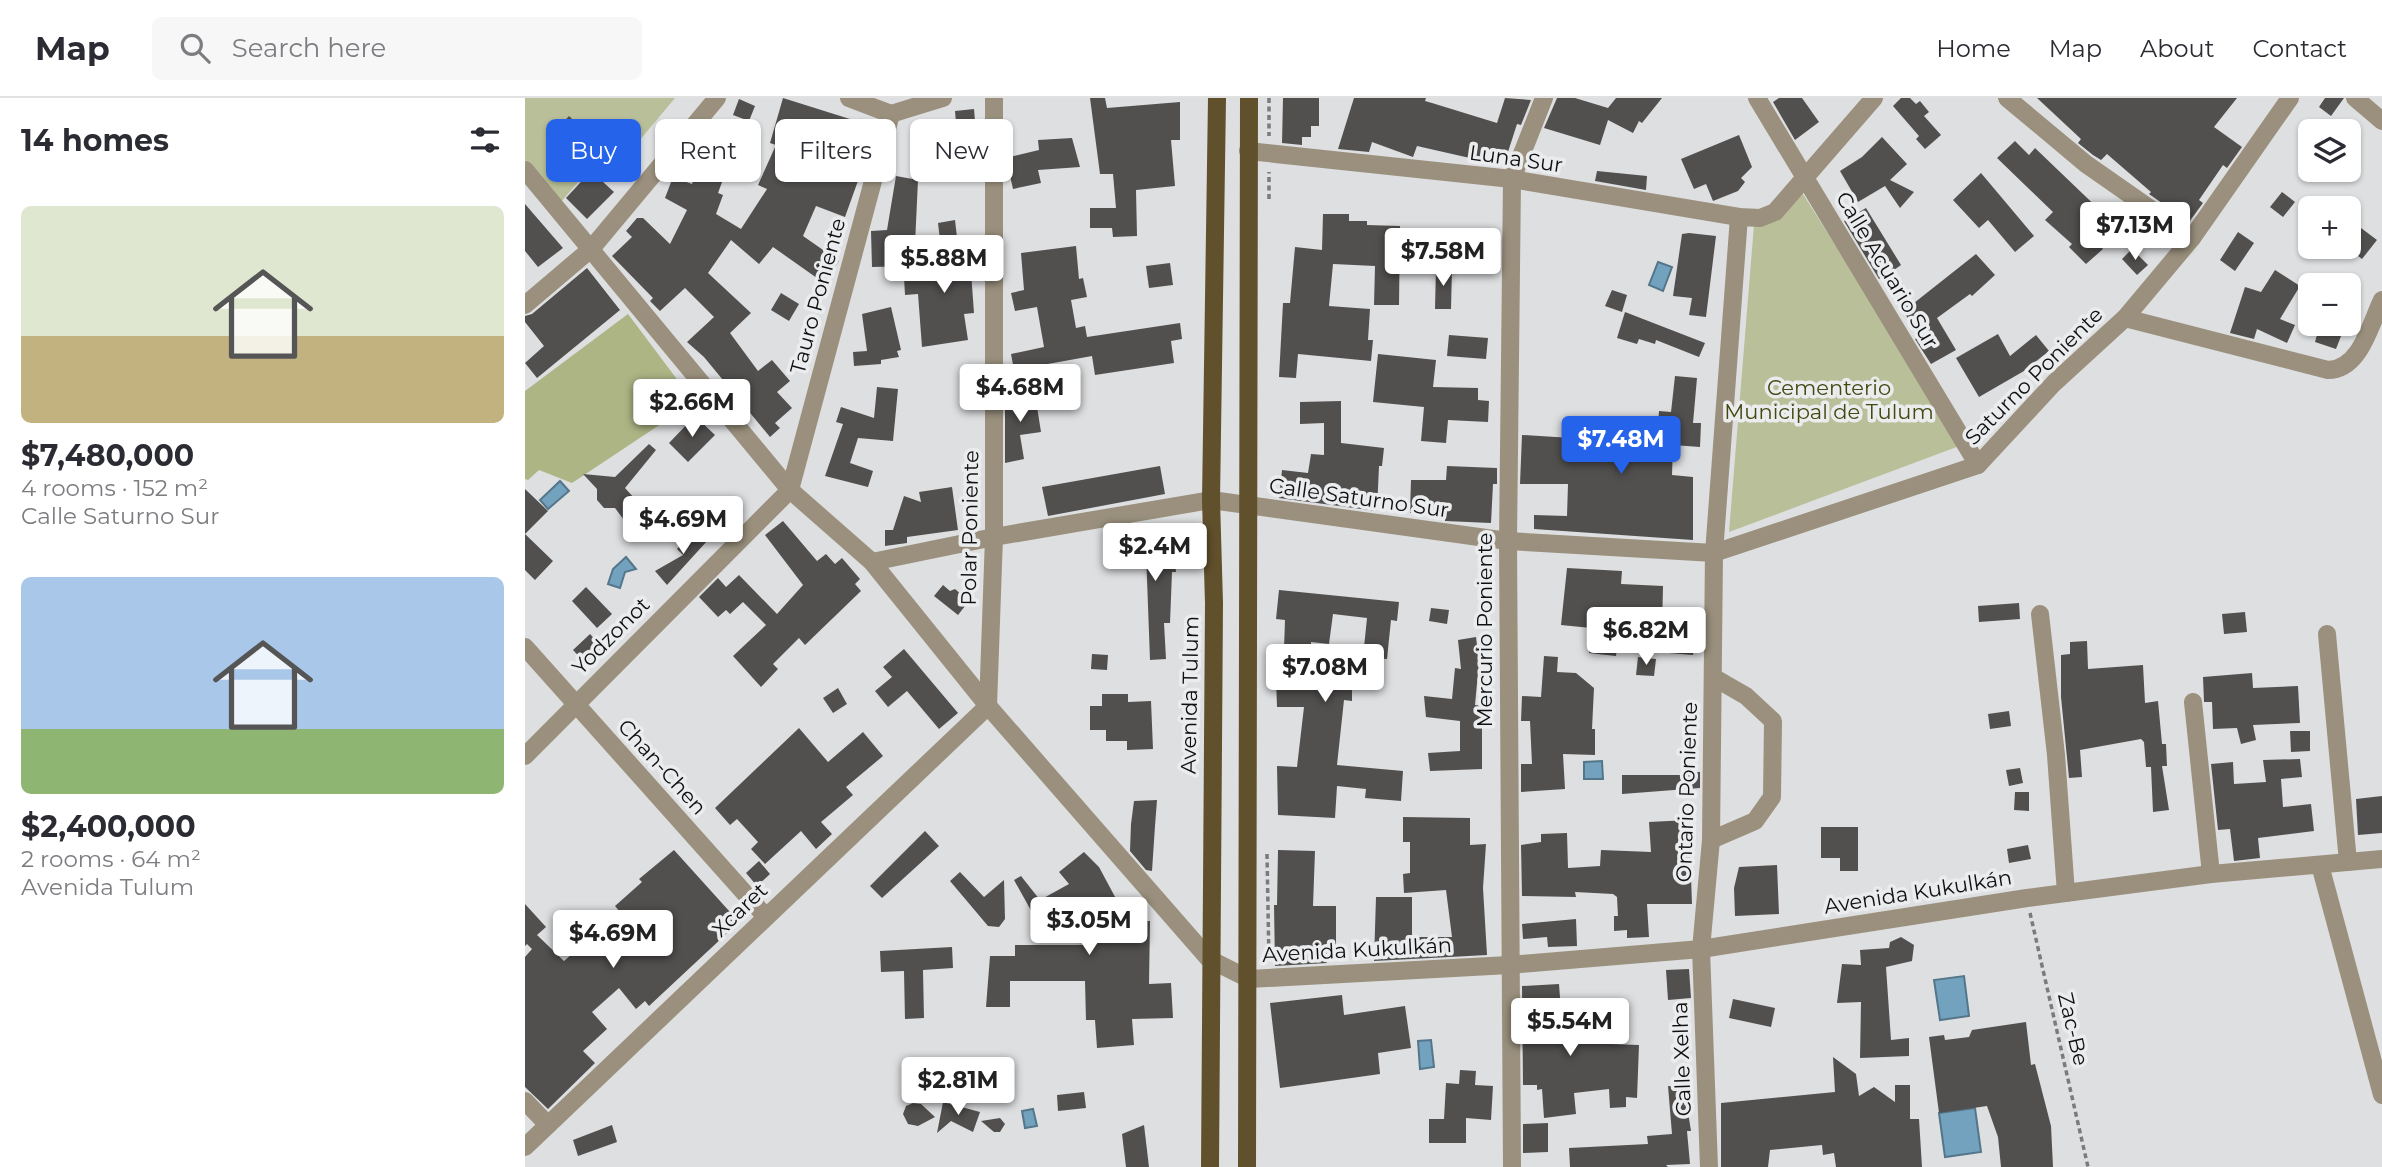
<!DOCTYPE html>
<meta charset="utf-8">
<style>
body{margin:0;font-family:Montserrat,sans-serif;background:#f7f7f7;color:#2b2b33;height:100vh;display:flex;flex-direction:column;font-size:26px;white-space:nowrap}
*{box-sizing:border-box;margin:0}
p{font-size:23px;color:#7c7c81}
.icon{flex:none;width:38px;height:38px;fill:none;stroke:currentColor;stroke-width:2;stroke-linecap:round;stroke-linejoin:round}
.map{position:relative;flex:1;overflow:hidden}
.panel{display:flex;flex-direction:column;background:#fff;width:525px}
.panel>*{flex:none}
.guide{position:absolute;left:21px;top:21px;width:665px;height:63px;display:flex;gap:14px}
.fabs{position:absolute;left:1773px;top:21px;display:grid;gap:14px}
.fabs a{display:grid;place-items:center;width:63px;height:63px;border-radius:10px;background:#fff;box-shadow:0 2px 5px #0004;font-size:35px}
.price{position:absolute;translate:-50% -60px;padding:0 16px;border-radius:7px;background:#fff;color:#222;font-size:23px;line-height:46px;filter:drop-shadow(0 2px 4px #0008)}
.price::after{content:'';position:absolute;left:50%;top:42px;width:21px;height:16px;margin-left:-10px;background:inherit;clip-path:polygon(0 0,100% 0,50% 100%)}
.price.on{background:#2563eb;color:#fff}
ul{padding:0;list-style:none}
li{display:grid;align-content:center;gap:14px;height:371px;padding:0 21px}
li span{display:grid;place-items:center;height:217px;border-radius:10px;color:#555}
li>.icon{margin-inline-start:auto}
span .icon{width:126px;height:126px;fill:#fffc;stroke-width:1}
li b{font-size:30px}
h2{display:flex;justify-content:space-between;align-items:center;height:84px;padding:0 21px;font-size:30px}
.pill{padding:0 24px;border-radius:10px;background:#fff;box-shadow:0 2px 5px #0004;font-size:24px;line-height:63px}
.pill.on{background:#2563eb;color:#fff}
header{display:flex;align-items:center;gap:42px;box-sizing:border-box;height:98px;padding:0 35px;background:#fff;border-bottom:2px solid #e1e1e2}
header strong{font-size:33px}
nav{display:flex;gap:38px;margin-inline-start:auto;font-size:24px}
.search{width:490px;height:63px;background:#f7f7f7;display:flex;align-items:center;gap:18px;box-sizing:border-box;padding:0 24px;border-radius:10px;color:#7c7c81;font-size:26px}
main{display:flex;flex:1;min-height:0}
.map>svg:first-child{display:block}
.green{fill:#b9bf98}
.forest{fill:#adb585}
.water{fill:#72a2be;stroke:#54768a;stroke-width:2}
.building{fill:#52504f}
.lines{fill:none;stroke-linecap:round;stroke-linejoin:round}
.path{stroke:#7a7b7d;stroke-width:3.5;stroke-dasharray:5 3.5;stroke-linecap:butt}
.minor{stroke:#9a907d;stroke-width:18}
.major{stroke:#61502c;stroke-width:18}
.labels{text-anchor:middle;stroke-width:7;stroke-linejoin:round;paint-order:stroke}
.street-label{font-size:21px;fill:#0f1011;stroke:#ebecee}
.park-label{font-size:21px;fill:#424810;stroke:#ebecee}
</style>
<header>
<strong>Map</strong>
<div class="search"><svg class="icon" aria-label="search" viewBox="0 0 24 24"><circle cx="10" cy="10" r="6"/><path d="M15 15l6 6"/></svg>Search here</div>
<nav><a>Home</a><a>Map</a><a>About</a><a>Contact</a></nav>
</header>
<main>
<section class="panel">
<h2>14 homes<svg class="icon" aria-label="filters" viewBox="0 0 24 24"><path d="M4 7h16M4 17h16"/><circle cx="9" cy="7" r="2"/><circle cx="15" cy="17" r="2"/></svg></h2>
<ul>
<li><span style="background:linear-gradient(#dfe7d0 60%,#c2b280 0)"><svg class="icon" aria-label="home" viewBox="0 0 24 24"><path d="M3 11l9-7 9 7M6 9v11h12V9"/></svg></span><div><b>$7,480,000</b><p>4 rooms · 152 m²</p><p>Calle Saturno Sur</p></div></li>
<li><span style="background:linear-gradient(#a9c7e8 70%,#8fb573 0)"><svg class="icon" aria-label="home" viewBox="0 0 24 24"><path d="M3 11l9-7 9 7M6 9v11h12V9"/></svg></span><div><b>$2,400,000</b><p>2 rooms · 64 m²</p><p>Avenida Tulum</p></div></li>
</ul>
</section>
<div class="map">
<svg width="1857" height="1069" viewBox="0 0 1857 1069">
<rect width="100%" height="100%" fill="#dedfe1"/>
<!-- green -->
<g class="green">
<path d="M0 0H150L109 49 92 39 35 105 0 62Z"/>
<path d="M1276 93 1437 347 1204 434 1229 127Z"/>
</g>
<!-- forest -->
<path class="forest" d="M103 216 169 304 47 385 14 372 3 382 0 381V293Z"/>
<!-- water -->
<g class="water">
<path d="M1133 164 1147 169 1138 193 1124 187Z"/>
<path d="M35 383 44 393 23 411 15 402Z"/>
<path d="M101 459 111 471 100 474 95 490 83 486 88 471Z"/>
<path d="M1077 663 1078 681H1059V664Z"/>
<path d="M1439 878 1444 918 1415 922 1409 882Z"/>
<path d="M906 942 909 969 895 971 893 943Z"/>
<path d="M1450 1010 1456 1054 1420 1059 1414 1015Z"/>
<path d="M508 1011 512 1028 500 1030 497 1013Z"/>
</g>
<!-- building -->
<g class="building">
<path d="M258 0 344 27 330 79 334 80 320 119 291 108 278 138 314 163 299 185 248 149 234 166 206 142 183 175 226 215 205 235 233 273 247 262 265 283 252 294 267 310 250 325 255 330 245 339 179 259 162 244 189 219 160 190 135 213 125 203 128 200 87 158 107 139 101 133 112 120H118L145 146 162 112 140 100 148 79 167 86 176 60 203 68 193 95 198 97 191 116 216 131 242 91 233 87 251 47 245 45Z"/>
<path d="M565 0H580L582 10 655 4V42H646L650 88 611 92 612 138 588 139 587 130H565V110H591L588 76H575Z"/>
<path d="M758 0H794V28H786V39H777V47L757 45Z"/>
<path d="M829 0H901L900 3 907 5 972 25 980 0 1006 2 996 27 992 26 982 57 962 51 958 63 892 48 888 59 847 44 844 54 813 51Z"/>
<path d="M1032 0H1050L1083 10 1091 0H1137L1117 25 1114 23 1108 35 1083 22 1075 47 1019 30Z"/>
<path d="M1254 0H1277L1294 24 1270 42 1248 4Z"/>
<path d="M1376 0H1385L1391 6 1395 3 1404 14 1399 18 1416 37 1400 51 1391 41 1394 38 1368 8Z"/>
<path d="M1512 0H1712L1689 29 1717 49 1702 70 1698 67 1674 102 1678 105 1664 124 1624 96 1626 94 1582 56 1576 62 1568 57 1553 45 1556 41Z"/>
<path d="M1800 0H1819L1806 18 1794 9Z"/>
<path d="M214 1 230 8 224 23 208 17Z"/>
<path d="M449 11 452 47 433 49 430 13Z"/>
<path d="M44 18 68 41 71 37 83 48 80 51 106 75 103 80 51 51 31 32Z"/>
<path d="M1214 37 1227 69 1216 80 1220 84 1213 93 1188 103 1181 86 1169 91 1156 61Z"/>
<path d="M1357 39 1382 66 1365 82 1389 94 1375 110 1360 88 1333 104 1315 73 1337 59Z"/>
<path d="M547 40 555 69 513 72 516 85 488 91 481 60 514 52 513 42Z"/>
<path d="M1490 43 1504 57 1510 50 1582 119 1565 137 1578 151 1561 166 1544 149 1547 146 1520 122 1528 114 1472 60Z"/>
<path d="M66 73 89 94 62 121 41 100Z"/>
<path d="M1072 73 1122 78 1121 92 1070 83Z"/>
<path d="M1456 75 1509 138 1490 154 1463 122 1454 130 1428 102Z"/>
<path d="M371 78 393 82 389 168 347 169 346 133 362 132Z"/>
<path d="M1757 94 1770 104 1758 119 1745 109Z"/>
<path d="M0 106 38 150 13 169 0 153Z"/>
<path d="M1341 110 1376 167 1369 172 1389 205 1451 156 1470 177 1447 198 1445 196 1412 220 1431 252 1406 266 1390 241 1397 237 1389 230 1357 179 1354 181 1319 123Z"/>
<path d="M798 116H824V123H842V127L875 128 874 207H849L850 168 808 166 804 208 845 211 843 242H848L846 263 773 256 771 280 754 279 758 205H765L770 149 797 152Z"/>
<path d="M430 122 436 174H446L449 215 439 216 443 242 397 249 393 196 380 197 379 179 419 176 413 125Z"/>
<path d="M1832 127 1852 142 1837 161 1824 151V138Z"/>
<path d="M1713 134 1729 145 1710 173 1695 162Z"/>
<path d="M1164 135 1191 138 1181 219 1164 217 1167 200 1148 198 1157 136Z"/>
<path d="M551 148 554 181 558 180 562 199 546 202 551 230 560 228 562 239 655 225 657 241 646 243 649 265 570 277 567 258 489 272 486 256 519 249 512 209 490 213 486 195 499 192 496 155Z"/>
<path d="M1607 151 1623 167 1612 177 1597 161Z"/>
<path d="M645 165 648 187 624 190 621 168Z"/>
<path d="M911 169 927 170 926 211H910Z"/>
<path d="M62 170 95 212 12 280 0 265 19 248 0 224V218L7 216Z"/>
<path d="M1750 172 1775 188 1755 221 1770 227 1762 245 1732 231 1729 241 1705 235 1720 189 1736 194Z"/>
<path d="M1087 192 1102 197 1097 214 1080 208Z"/>
<path d="M256 195 274 206 264 223 246 212Z"/>
<path d="M366 209 376 252 372 253 374 259 356 262V266L329 268 328 254 342 253 337 216Z"/>
<path d="M1100 214 1180 245 1174 259 1131 242 1130 246 1114 241 1112 246 1092 240Z"/>
<path d="M1795 226 1818 233 1811 251 1790 244Z"/>
<path d="M1473 236 1485 258 1511 237 1524 253 1499 273 1454 299 1431 260Z"/>
<path d="M924 237 963 240 961 261 922 258Z"/>
<path d="M853 256 911 262 908 289 953 290V302L964 303 963 324 923 322 921 345 896 343 899 309 848 304Z"/>
<path d="M1150 278 1172 280 1168 325H1176L1175 349 1148 347 1147 377 1168 379V442L1009 431V417L1042 418 1043 386H995L997 337 1110 344 1111 329 1133 330 1134 313 1146 314Z"/>
<path d="M352 289 373 291 368 343 333 340 325 365 348 373 343 389 300 378 318 326 311 324 316 309 349 320Z"/>
<path d="M510 296 516 334 495 337 499 361 480 365V301Z"/>
<path d="M816 303V345L859 350 857 368H854L852 413 754 400 757 372 783 375 786 356 799 357V325L775 326V304Z"/>
<path d="M170 318 190 337 163 364 144 345Z"/>
<path d="M124 346 131 352 100 390 132 425 114 442 90 410H79L72 402V391L58 376 90 379Z"/>
<path d="M635 368 640 396 523 418 517 389Z"/>
<path d="M922 368 972 370V386H968L966 425 920 423V416L885 415 886 382H921Z"/>
<path d="M427 389 433 432 382 439V445L360 448V432H368L379 398 396 404 394 394Z"/>
<path d="M0 391 23 413 0 436 28 463 10 482 0 472Z"/>
<path d="M258 423 292 463 301 456 310 466 317 460 335 481 330 486 336 493 280 547 274 540 248 566 253 571 236 589 208 558 241 527 218 504 205 516 201 512 193 519 174 499 193 480 201 489 214 477 252 516 278 487 240 437Z"/>
<path d="M172 430 183 442 142 487 130 473 158 457 152 451Z"/>
<path d="M647 434 651 474H647L645 525H639L641 561 625 562 621 454 591 459 589 444Z"/>
<path d="M1042 470 1097 473 1096 486 1138 488 1137 532 1094 530 1091 558 1064 555 1066 530 1036 527Z"/>
<path d="M418 487 425 493 430 491 444 503 433 517 409 498Z"/>
<path d="M61 489 87 516 72 530 47 503Z"/>
<path d="M754 492 874 504 872 523 866 522 862 561 838 559 842 520 808 516 804 546 786 544V554L771 553V590H809L810 584 827 585V603L819 602 812 667 878 673 876 703 840 700 841 691 812 688 810 720 753 717 752 668 772 669 779 609H752L751 581 743 582V552L759 551 760 522 751 521Z"/>
<path d="M1494 505 1495 521 1454 524 1453 508Z"/>
<path d="M906 510 924 512 922 526 904 523Z"/>
<path d="M1720 514 1722 534 1699 536 1697 516Z"/>
<path d="M1134 534 1170 537 1168 557 1132 554Z"/>
<path d="M65 536 77 549 60 565 48 552Z"/>
<path d="M951 539 954 564 950 607 957 608V671L905 673 903 655 935 653V623L901 619 899 598 927 601 930 570 936 571 933 542Z"/>
<path d="M1562 543 1563 571 1618 567 1620 605 1633 603 1637 646H1641L1642 668H1637L1644 712 1628 714 1626 669H1621L1619 644 1616 641 1555 652 1557 679 1544 680 1536 599V557L1545 556V544Z"/>
<path d="M379 551 433 615 414 631 382 593 363 609 350 593 367 579 358 569Z"/>
<path d="M567 556 583 557 582 572 566 571Z"/>
<path d="M1019 558 1033 559 1032 574 1051 575 1069 590 1067 631H1070V657L1038 656 1040 691 996 694V666H1007L1005 623H996L997 598 1016 599Z"/>
<path d="M1113 559 1131 561 1129 578 1111 577Z"/>
<path d="M1727 575 1728 590 1773 588 1775 625 1728 627 1731 642 1716 646 1712 630 1688 631 1687 604H1679L1678 579Z"/>
<path d="M313 590 322 606 308 615 298 600Z"/>
<path d="M577 596H603V604L626 603 628 651 602 652V643H581V632H565V608H577Z"/>
<path d="M1484 613 1486 628 1465 631 1463 616Z"/>
<path d="M274 630 303 664 338 634 358 658 321 689 328 697 296 724 307 736 291 751 276 733 240 766 226 751 233 744 212 721 205 727 190 710Z"/>
<path d="M1765 633H1785V653L1766 654Z"/>
<path d="M1775 661 1777 679 1756 681 1758 709 1786 706 1789 733 1733 740 1735 760 1709 763 1705 731 1693 732 1686 666 1708 664 1709 686 1741 684 1738 662Z"/>
<path d="M1495 670 1498 685 1484 688 1481 672Z"/>
<path d="M1160 674H1175V690L1097 696V677H1160Z"/>
<path d="M1490 694H1504V713L1489 712Z"/>
<path d="M1857 698V735L1833 737 1831 701Z"/>
<path d="M632 702 630 728 627 773 621 772 605 753 606 726 609 703Z"/>
<path d="M878 719 945 720V747L961 746 958 790 962 857 849 863 851 799H887V839H927L921 792 879 795 878 776 885 775V744H878Z"/>
<path d="M1164 722 1167 806H1122L1124 839 1102 840V832L1089 833V818H1093L1092 799 1088 796 1050 794 1051 799 997 798 996 747 1016 744V736L1042 735 1043 770 1075 768 1076 752 1126 754 1124 724Z"/>
<path d="M1296 729H1333V773H1315V760H1296Z"/>
<path d="M400 733 414 748 357 800 345 788Z"/>
<path d="M1503 747 1506 761 1484 765 1482 751Z"/>
<path d="M149 752 214 824 124 908 120 903 111 911 94 890 67 914 82 931 58 953 70 965 23 1011 0 989V859L7 851 2 846 0 848V806L21 829 12 837 39 863 95 814 90 808 117 784 114 781Z"/>
<path d="M753 752 790 753 788 808H811V848H801L802 865 750 868 749 807H752Z"/>
<path d="M559 754 574 769 603 823H625L624 886 646 885 648 920 607 921 609 947 572 950 570 922H561L560 883H485V909H461L465 858H490V847H566V807L518 834 489 782 496 778 515 802 544 786 534 774Z"/>
<path d="M234 763 245 776 232 788 221 775Z"/>
<path d="M1252 767 1254 816 1210 818 1209 790 1214 769Z"/>
<path d="M435 774 459 799 479 782 480 821 474 829 463 828 425 783Z"/>
<path d="M1051 821 1052 848 1023 849 1022 839 998 841 997 826Z"/>
<path d="M1376 839 1389 847 1387 863 1361 869 1366 942 1384 940V958L1335 960 1336 904 1312 905 1317 866 1336 867 1335 852 1364 850 1365 844Z"/>
<path d="M427 849 428 870 398 872 399 920 380 921 379 873 356 874 355 853Z"/>
<path d="M1164 871 1166 900 1143 902 1141 872Z"/>
<path d="M1034 886 1038 939H1058L1059 945 1114 947 1112 1000 1101 999V1009L1085 1010 1084 991 1049 995 1051 1016 1019 1020 1017 991 1012 992V987H998L997 888Z"/>
<path d="M817 897 819 917 880 908 886 950 853 955 855 976 755 990 745 905Z"/>
<path d="M1208 901 1250 910 1246 929 1204 920Z"/>
<path d="M1501 924 1506 967 1510 966 1526 1028 1528 1069H1476L1473 1039 1462 1008 1414 1015 1404 939 1419 937 1420 942 1444 939 1447 932Z"/>
<path d="M1308 959 1331 976 1334 998 1349 989 1370 1004V987H1385V1021H1394L1397 1069H1311L1309 1055 1298 1057 1297 1047 1245 1052 1243 1069H1196V1005L1310 994Z"/>
<path d="M935 972 951 973 950 987 968 988 966 1022 941 1020V1045H904V1021H919L921 985 934 986Z"/>
<path d="M1143 988 1159 989 1166 1033H1162L1165 1066 1141 1067 1143 1069H1045L1044 1050 1123 1046 1122 1038 1147 1036Z"/>
<path d="M559 994 561 1010 533 1013 532 997Z"/>
<path d="M418 1004 455 1014 448 1034 426 1023 412 1035Z"/>
<path d="M388 1005 396 1006 410 1019 393 1028 383 1026 378 1016 381 1008Z"/>
<path d="M475 1020 480 1026 475 1034H469L456 1023Z"/>
<path d="M1023 1025V1054L998 1055V1026Z"/>
<path d="M87 1027 92 1044 53 1058 48 1042Z"/>
<path d="M619 1027 624 1069H601L597 1036Z"/>
</g>
<g class="lines">
<!-- path -->
<g class="path">
<path d="M744 0V38"/>
<path d="M744 101V74"/>
<path d="M742 756 744 864"/>
<path d="M1505 815 1563 1069"/>
</g>
<!-- minor -->
<g class="minor">
<path d="M324 0 366 16 418 0"/>
<path d="M1232 0 1453 367"/>
<path d="M1482 0 1561 66 1667 140"/>
<path d="M1830 0 1857 23"/>
<path d="M723 53 987 81 1214 119 1235 120 1250 114 1349 0"/>
<path d="M0 72 265 392 347 464 463 608 684 861 724 881 984 867 1176 851 1502 800 1686 776 1857 761"/>
<path d="M0 207 66 151 192 0"/>
<path d="M1600 220 1803 272C1835 272 1845 227 1857 202"/>
<path d="M347 464 469 439 686 402 983 443 1189 455 1453 367 1529 285 1600 220 1667 140 1765 0"/>
<path d="M1515 516 1531 657 1541 795"/>
<path d="M1802 536 1823 764"/>
<path d="M0 549 241 819"/>
<path d="M1668 604 1686 776"/>
<path d="M0 658 265 392 366 16"/>
<path d="M1186 742 1230 723 1247 699 1248 623 1221 598 1188 579"/>
<path d="M1795 767 1857 997"/>
<path d="M0 1003 23 1027"/>
<path d="M0 1049 463 608 469 439V0"/>
<path d="M987 1069 983 443 987 81 1019 0"/>
<path d="M1184 1069 1176 851 1186 742 1189 455 1214 119"/>
</g>
<!-- major -->
<g class="major">
<path d="M685 1069 689 505 686 402 692 0"/>
<path d="M722 1069 724 0"/>
</g>
</g>
<g class="labels">
<!-- street labels -->
<g class="street-label">
<text transform="translate(991 61) rotate(8)" y="7">Luna Sur</text>
<text transform="translate(1362 172) rotate(59)" y="7">Calle Acuario Sur</text>
<text transform="translate(293 198) rotate(-75)" y="7">Tauro Poniente</text>
<text transform="translate(1509 278) rotate(-45)" y="7">Saturno Poniente</text>
<text transform="translate(834 400) rotate(8)" y="7">Calle Saturno Sur</text>
<text transform="translate(445 430) rotate(-89)" y="7">Polar Poniente</text>
<text transform="translate(960 532) rotate(-90)" y="7">Mercurio Poniente</text>
<text transform="translate(86 538) rotate(-45)" y="7">Yodzonot</text>
<text transform="translate(665 597) rotate(-89)" y="7">Avenida Tulum</text>
<text transform="translate(137 669) rotate(48)" y="7">Chan-Chen</text>
<text transform="translate(1162 694) rotate(-88)" y="7">Ontario Poniente</text>
<text transform="translate(1393 794) rotate(-9)" y="7">Avenida Kukulkán</text>
<text transform="translate(215 812) rotate(-44)" y="7">Xcaret</text>
<text transform="translate(832 852) rotate(-3)" y="7">Avenida Kukulkán</text>
<text transform="translate(1548 931) rotate(77)" y="7">Zac-Be</text>
<text transform="translate(1157 961) rotate(-92)" y="7">Calle Xelha</text>
</g>
<!-- park labels -->
<g class="park-label">
<text x="1304" y="297">Cementerio<tspan x="1304" dy="24">Municipal de Tulum</tspan></text>
</g>
</g>
</svg>
<div class="fabs">
<a><svg class="icon" aria-label="layers" viewBox="0 0 24 24"><path d="M12 4l9 5-9 5-9-5zM3 14l9 5 9-5"/></svg></a>
<a>+</a>
<a>−</a>
</div>
<b class="price" style="left:1610px;top:164px">$7.13M</b>
<b class="price" style="left:918px;top:190px">$7.58M</b>
<b class="price" style="left:419px;top:197px">$5.88M</b>
<b class="price" style="left:495px;top:326px">$4.68M</b>
<b class="price" style="left:167px;top:341px">$2.66M</b>
<b class="price on" style="left:1096px;top:378px">$7.48M</b>
<b class="price" style="left:158px;top:458px">$4.69M</b>
<b class="price" style="left:630px;top:485px">$2.4M</b>
<b class="price" style="left:1121px;top:569px">$6.82M</b>
<b class="price" style="left:800px;top:606px">$7.08M</b>
<b class="price" style="left:564px;top:859px">$3.05M</b>
<b class="price" style="left:88px;top:872px">$4.69M</b>
<b class="price" style="left:1045px;top:960px">$5.54M</b>
<b class="price" style="left:433px;top:1019px">$2.81M</b>
<div class="guide">
<a class="pill on">Buy</a>
<a class="pill">Rent</a>
<a class="pill">Filters</a>
<a class="pill">New</a>
</div>
</div>
</main>
